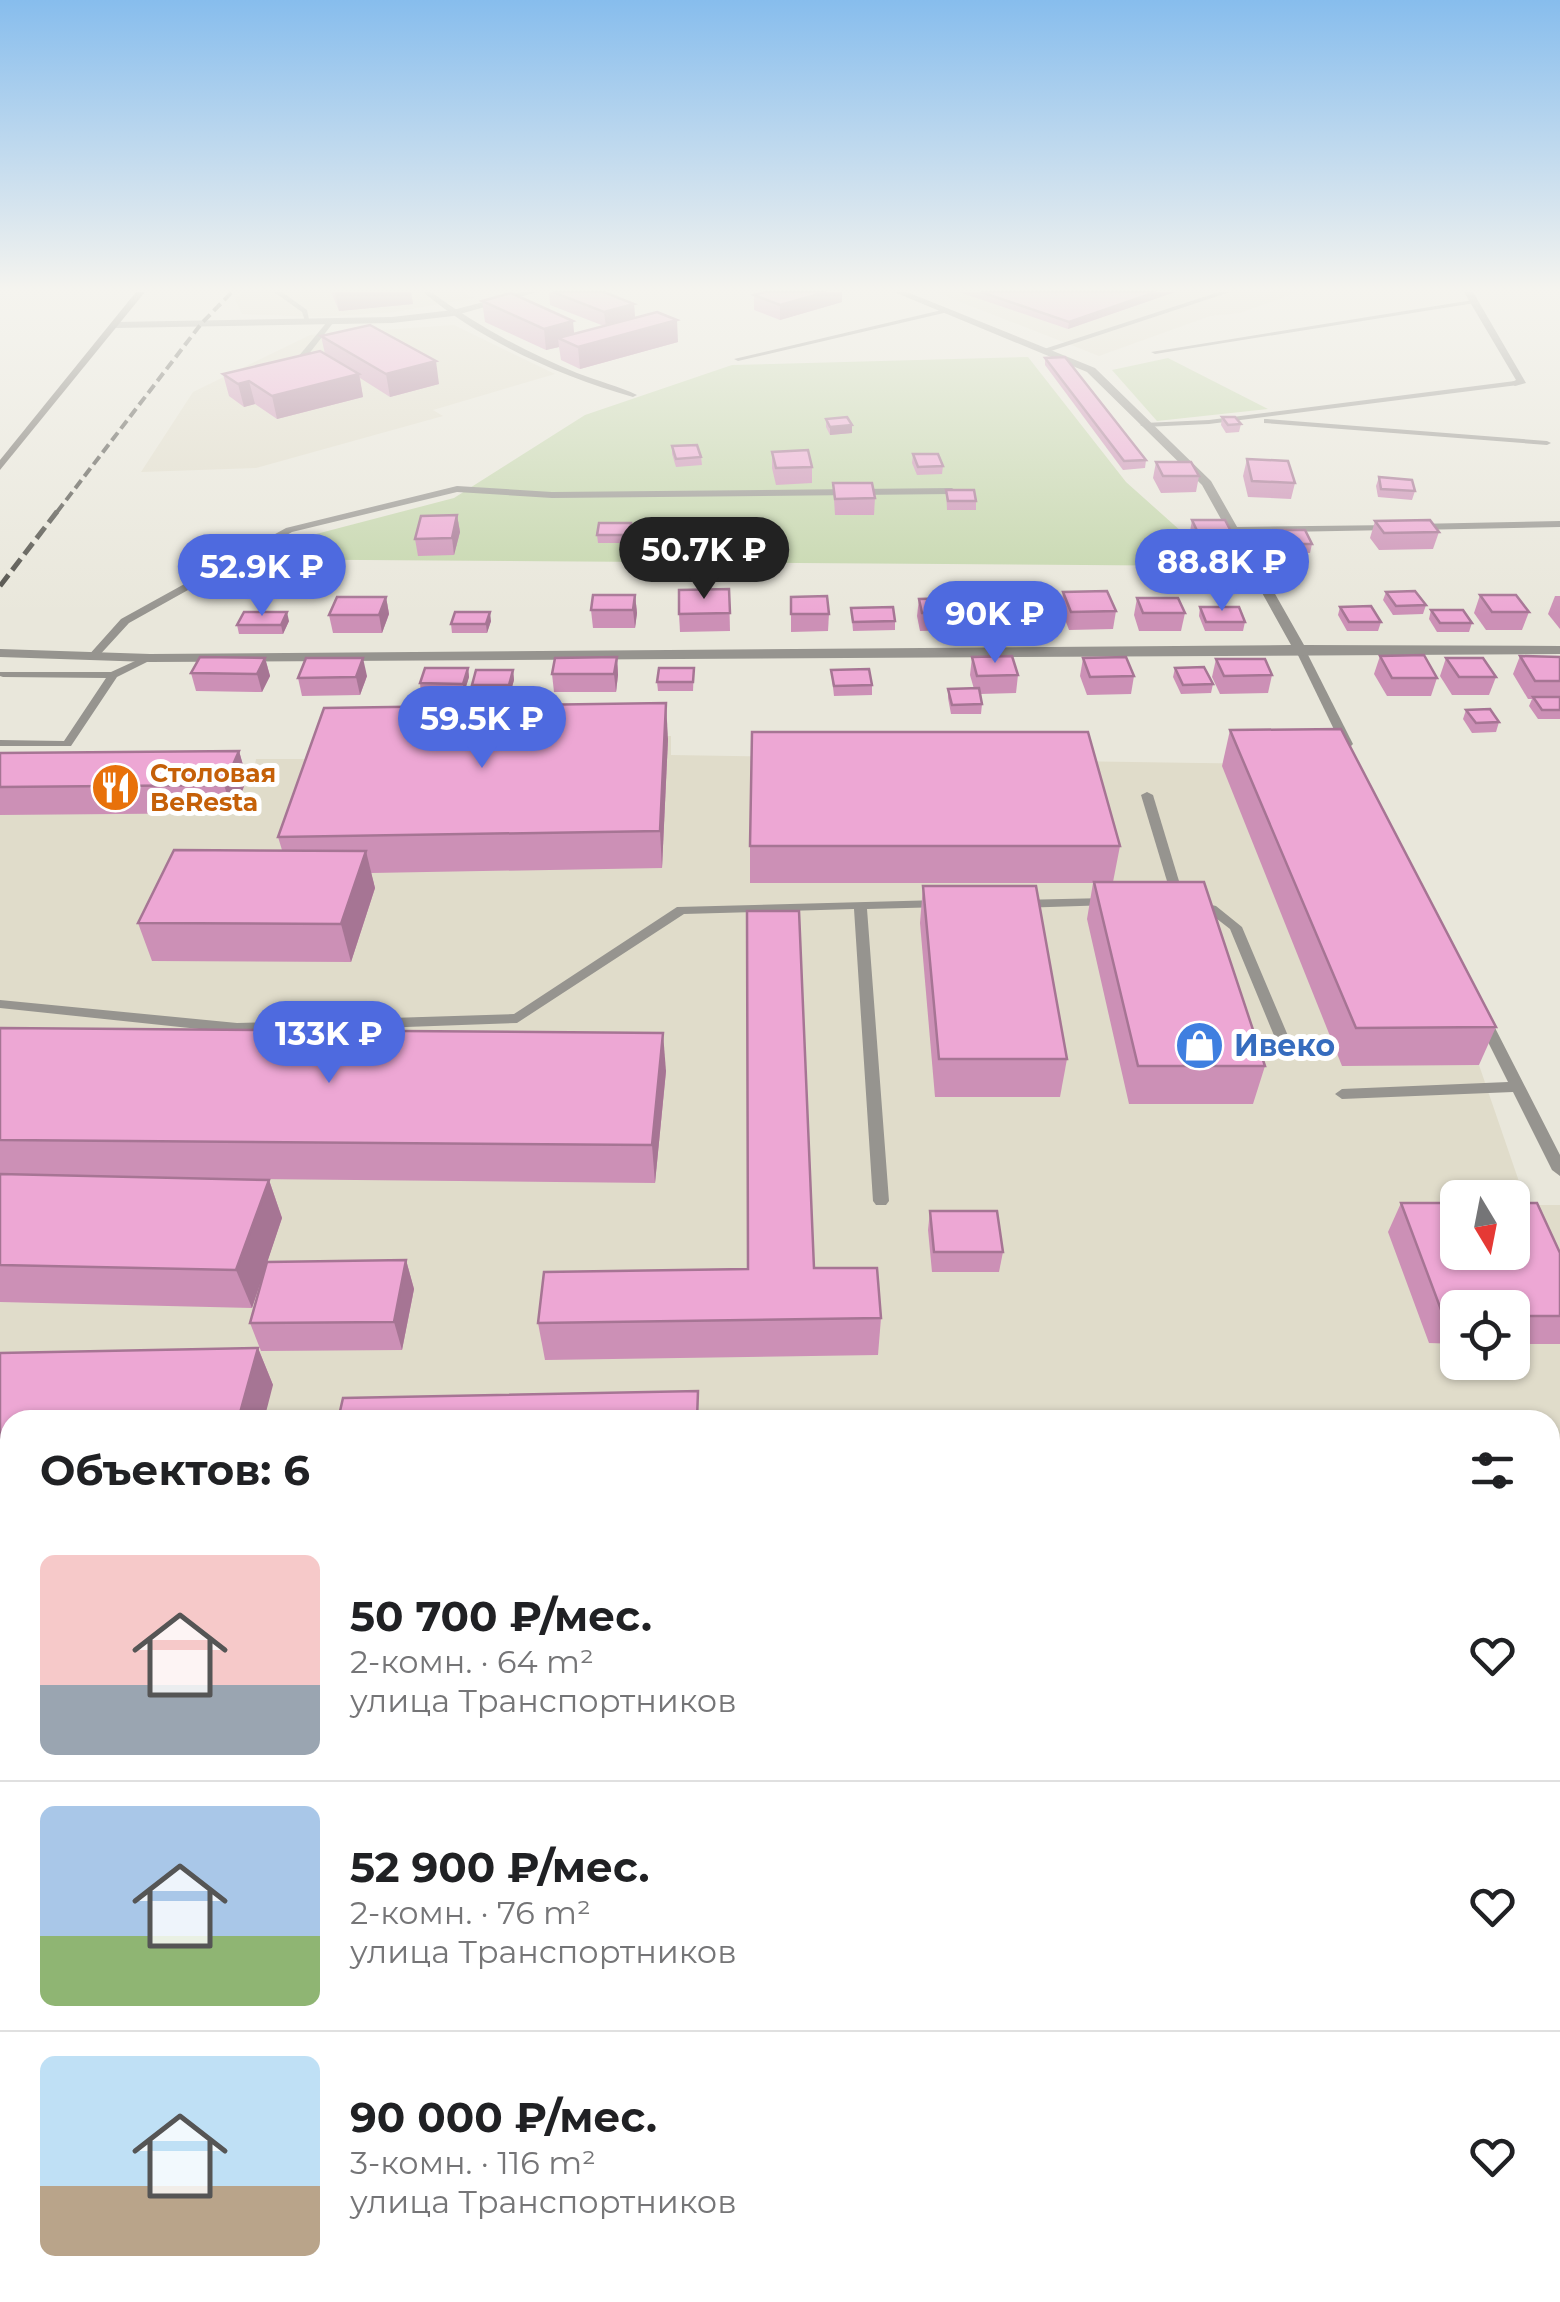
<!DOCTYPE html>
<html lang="ru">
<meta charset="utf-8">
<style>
body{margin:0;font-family:Montserrat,sans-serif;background:#f2f2f2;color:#202124;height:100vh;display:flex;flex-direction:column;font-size:38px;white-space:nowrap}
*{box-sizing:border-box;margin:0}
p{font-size:32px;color:#757577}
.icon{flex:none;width:55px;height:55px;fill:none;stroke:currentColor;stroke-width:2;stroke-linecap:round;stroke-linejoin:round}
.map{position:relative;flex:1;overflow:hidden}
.panel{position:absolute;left:0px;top:1410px;width:1560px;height:892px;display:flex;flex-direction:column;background:#fff;border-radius:30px 30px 0 0;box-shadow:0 2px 8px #0004}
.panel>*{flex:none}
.needle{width:65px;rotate:170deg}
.fabs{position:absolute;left:1440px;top:1180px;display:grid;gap:20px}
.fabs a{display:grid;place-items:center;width:90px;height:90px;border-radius:15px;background:#fff;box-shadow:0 2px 8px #0004;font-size:50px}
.price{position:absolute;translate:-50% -85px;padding:0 22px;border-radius:35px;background:#4e6adf;color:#fff;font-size:32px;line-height:65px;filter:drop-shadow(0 2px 5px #0008)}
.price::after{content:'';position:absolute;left:50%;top:60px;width:30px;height:22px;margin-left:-15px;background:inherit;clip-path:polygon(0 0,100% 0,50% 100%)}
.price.selected{background:#222;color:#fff}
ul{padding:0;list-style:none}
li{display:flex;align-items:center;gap:30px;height:250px;padding:0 40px}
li+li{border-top:2px solid #e0e0e0}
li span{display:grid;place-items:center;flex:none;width:280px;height:200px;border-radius:15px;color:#555}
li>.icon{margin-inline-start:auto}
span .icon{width:120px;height:120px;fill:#fffc;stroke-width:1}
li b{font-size:42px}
h2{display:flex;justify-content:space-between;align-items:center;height:120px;padding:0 40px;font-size:42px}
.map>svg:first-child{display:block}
.built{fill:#e0dcca;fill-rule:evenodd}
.green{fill:#c4d6ab}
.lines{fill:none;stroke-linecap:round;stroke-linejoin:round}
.lane{fill:#96948f;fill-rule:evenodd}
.street{fill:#96948f;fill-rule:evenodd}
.secondary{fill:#6f6c66;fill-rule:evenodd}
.rail-far2{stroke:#4d4c46;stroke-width:4;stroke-dasharray:10 5;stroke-linecap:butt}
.rail-far1{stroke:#4d4c46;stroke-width:5;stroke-dasharray:14 6;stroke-linecap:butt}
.rail{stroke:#4d4c46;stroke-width:11;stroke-dasharray:30 15;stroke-linecap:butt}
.wall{fill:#cc90b6}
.shaded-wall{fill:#a67594}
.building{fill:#eda7d4;stroke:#a67594;stroke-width:2.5}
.labels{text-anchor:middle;stroke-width:10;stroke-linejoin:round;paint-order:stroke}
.far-food-label{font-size:25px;font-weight:bold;fill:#c56008;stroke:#fff;text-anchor:start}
.shop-label{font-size:30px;font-weight:bold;fill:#366cbe;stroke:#fff;text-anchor:start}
</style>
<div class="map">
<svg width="1560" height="2302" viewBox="0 0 1560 2302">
<rect width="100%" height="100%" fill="#e9e7db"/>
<!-- built -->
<g class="built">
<path d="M242 292H463L474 298 395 312 318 317 242 314 235 299Z"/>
<path d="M935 292H1298L1240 313 1210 316 1099 356Z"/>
<path d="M454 325 555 374 433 410 443 416 256 468 141 472 193 392 310 335Z"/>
<path d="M671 736V755L1331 765 1479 1065 1527 1205H1560V2302H0V774L254 770 256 759H317L325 739ZM1458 1198H1512V1252H1458ZM1458 1308H1512V1362H1458ZM10 1420H1550V2292H10Z"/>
</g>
<!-- green -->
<g class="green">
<path d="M1028 357 1126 482 1220 566 220 559 454 498 585 415 732 365Z"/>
<path d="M1168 358 1268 409 1157 421 1112 370Z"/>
</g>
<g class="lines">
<!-- lane -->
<g class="lane">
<path d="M274 292H282L307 310 310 324H306L302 312Z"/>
<path d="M423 292H431C476 325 525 352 577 373 597 381 619 386 637 395L633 397C559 376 482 341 423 292Z"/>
<path d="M1219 292H1230L1048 352 1041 350Z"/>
<path d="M1473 300 1475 303 1155 354 1151 352Z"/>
<path d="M946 309 948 312 738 361 734 359Z"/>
<path d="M327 322 333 323 294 373H288V369Z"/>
<path d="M1515 381 1518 385 1209 424 1144 427 1140 425 1144 423 1209 420Z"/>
<path d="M1267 419 1547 441 1551 443 1547 445 1264 423V419Z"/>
<path d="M457 486 552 492 952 488 956 491 952 494 552 498 457 492 292 532 129 623 96 659 87 657 121 619 286 528Z"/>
<path d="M1560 521V527L1414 530 1409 527 1414 524Z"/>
<path d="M1394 525 1396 527 1391 530 1235 533 1230 530 1235 527Z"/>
<path d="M1300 646 1305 649 1353 744 1351 746 1347 747 1341 744 1295 649Z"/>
<path d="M146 656 155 658 117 677 71 746H0V740L64 741 106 678 3 677 0 676V672H111Z"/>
<path d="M1147 792 1153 795 1185 901 1183 904 1179 905 1173 901 1141 795Z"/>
<path d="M1106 898 1110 899V905L1019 908 1013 904 1019 900Z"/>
<path d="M941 900 947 904 945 907 867 909 889 1201 886 1205H876L873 1201 854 909 684 914 517 1023 237 1033 0 1008V1000L237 1023 514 1014 677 907Z"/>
<path d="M1199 902 1216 906 1242 927 1294 1050 1292 1053H1282L1280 1050 1230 929 1208 912 1195 909 1193 906Z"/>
<path d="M1484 1015 1491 1020 1560 1155V1176L1552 1170 1513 1092 1342 1099 1335 1094 1342 1089 1508 1082 1477 1020Z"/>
<rect x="0" y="1840" width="10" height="22"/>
<rect x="1550" y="1895" width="10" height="22"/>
<rect x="730" y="2292" width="26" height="10"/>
</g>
<!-- street -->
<g class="street">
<path d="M521 292H537L453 316 392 323 116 328 111 325 116 322 392 317 453 310Z"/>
<path d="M894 292H907L1095 368 1211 481 1304 645 1560 646V654L150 662 0 657V649L150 654 1291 645 1202 485 1087 372Z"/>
<path d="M1464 292H1473L1526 383 1515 386 1510 383 1516 380Z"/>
</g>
<!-- secondary -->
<path class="secondary" d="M136 292H145L0 470V460Z"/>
<!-- rail-far2 -->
<path class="rail-far2" d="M57 512 201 324 232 292"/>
<!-- rail-far1 -->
<path class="rail-far1" d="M0 586 59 509"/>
<!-- rail -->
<path class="rail" d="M1046 2292V2302"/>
</g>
<!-- wall -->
<g class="wall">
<path d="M331 292H411L413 304 339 311Z"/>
<path d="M549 292H604L634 304 635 318 678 342 580 369 561 360 559 347 546 350 485 322 482 301 574 334 604 326 550 305Z"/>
<path d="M959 292H1175L1068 329Z"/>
<path d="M754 295 842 302 780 320 754 310Z"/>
<path d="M321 336 439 384 390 397 360 378 363 397 277 419 255 404 244 407 229 396 223 374 325 354Z"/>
<path d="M1045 358 1146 460 1145 468 1123 470 1045 365Z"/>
<path d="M1222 417 1241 424 1239 432 1226 433 1221 425Z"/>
<path d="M826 419 852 433 830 435 826 427Z"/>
<path d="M672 446 701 457 702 465 676 467 672 454Z"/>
<path d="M772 452 812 467V483L776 485 772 468Z"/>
<path d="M913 454 943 466 942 474 917 475 912 463Z"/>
<path d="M1247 459 1295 483 1291 499 1248 497 1243 476Z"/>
<path d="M1156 462 1199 476 1196 492 1161 493 1153 478Z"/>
<path d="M1379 477 1415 491 1412 500 1378 497 1376 486Z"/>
<path d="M833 483 875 498 874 515H835Z"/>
<path d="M946 490 976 501V510H947Z"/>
<path d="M457 515 460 532 454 555 418 556 415 539Z"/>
<path d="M1192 520 1235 539 1231 556H1198L1189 537Z"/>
<path d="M1375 521 1439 532 1433 549 1379 550 1370 538Z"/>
<path d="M631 523 630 543H598L597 535Z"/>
<path d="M1274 530 1312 544 1310 553 1279 552 1272 538Z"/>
<path d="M729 589 730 631 680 632 679 614Z"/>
<path d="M1063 592 1116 611 1113 629 1069 630 1061 609Z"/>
<path d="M1386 592 1426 605 1423 614 1393 615 1383 600Z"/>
<path d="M989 594 1045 610 1043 628 992 629 987 612Z"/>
<path d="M635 595 637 613 635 628H593L591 610Z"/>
<path d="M1480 595 1529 612 1522 630H1486L1474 613Z"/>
<path d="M1555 596H1560V629L1548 614Z"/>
<path d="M386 597 389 614 382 633H333L329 615Z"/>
<path d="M791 597 829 614 828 631 791 632Z"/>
<path d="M1137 598 1185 613 1181 631H1139L1134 615Z"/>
<path d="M919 599 964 613 963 630 920 631 917 616Z"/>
<path d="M1200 607 1245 622 1243 631H1205L1199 616Z"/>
<path d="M1340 607 1381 622 1378 631H1347L1338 615Z"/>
<path d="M851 608 895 621V630L853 631Z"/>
<path d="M1431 610 1472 623 1469 632H1437L1429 619Z"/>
<path d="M289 621 283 634H239L237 625Z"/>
<path d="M491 621 487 633H452L451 624Z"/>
<path d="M1380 656 1437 678 1431 696H1387L1374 674Z"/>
<path d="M1520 656 1560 657V719H1538L1529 706 1532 699H1528L1513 674Z"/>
<path d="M617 657 618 675 616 692H554L552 674Z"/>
<path d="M972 657 1018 675 1016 693 980 694 982 704 981 714H951L948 698V689H974L970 675Z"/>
<path d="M265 658 270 676 262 692 196 691 191 673Z"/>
<path d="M1083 658 1134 676 1131 694 1087 695 1080 676Z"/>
<path d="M1446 658 1496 677 1489 695H1452L1440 676Z"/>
<path d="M1216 659 1272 675 1268 693 1220 694 1212 677Z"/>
<path d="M468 668 469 677 464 693H421L420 683Z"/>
<path d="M694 668 693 691H658L657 682Z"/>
<path d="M1175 668 1213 684 1211 693 1181 694 1173 677Z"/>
<path d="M513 670 514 680 510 694H474L472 685Z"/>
<path d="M831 670 872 685V695L834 696Z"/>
<path d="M367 676 360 695 302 696 298 678Z"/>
<path d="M1466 710 1499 722 1496 732 1472 733 1463 719Z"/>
<path d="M1230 730 1496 1027 1479 1065 1342 1066 1222 766Z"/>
<path d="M668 739 662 868 371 873 375 888 351 962 152 961 138 923 282 850 278 837Z"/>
<path d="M239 751 247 779 233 813 0 815V753Z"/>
<path d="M750 846H1120L1113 882 1265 1066 1253 1104H1129L1087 919 1093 883H750Z"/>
<path d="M923 886 1067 1059 1060 1097H935L920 923Z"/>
<path d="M0 1028 666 1071 655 1183 245 1179 269 1180 282 1218 267 1262 406 1260 414 1289 402 1350 261 1351 250 1323 267 1263 252 1308 0 1302Z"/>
<path d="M1401 1203 1560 1253V1344H1512V1308H1458V1344L1429 1343 1388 1232Z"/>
<path d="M930 1211 1003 1252 999 1272H932L928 1230Z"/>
<path d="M814 1268 881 1318 878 1355 545 1360 538 1323 748 1269Z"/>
<path d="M258 1348 273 1385 10 1420V1495L0 1496V1353Z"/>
<rect x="0" y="1638" width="10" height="126"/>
<path d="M1550 1944H1560V2302H1524L1522 2292H1550Z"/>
</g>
<!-- shaded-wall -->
<g class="shaded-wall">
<path d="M335 292H411L413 304 339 311Z"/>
<path d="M826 292H842V302L780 320V305Z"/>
<path d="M1156 292H1175L1068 329 1069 322Z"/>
<path d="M634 304 635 318 606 327 604 312Z"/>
<path d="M677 320 678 342 580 369 578 347Z"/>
<path d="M573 321 575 342 558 338 559 347 546 350 544 329Z"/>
<path d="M436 361 439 384 390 397 386 374Z"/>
<path d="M359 374 363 397 277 419 272 396Z"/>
<path d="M249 381 255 404 244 407 238 384Z"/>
<path d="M852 425V433L830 435V427Z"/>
<path d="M457 515 460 532 454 555 452 538Z"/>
<path d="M635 595 637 613 635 628 633 610Z"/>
<path d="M386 597 389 614 382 633 379 615Z"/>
<path d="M287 612 289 621 283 634 281 625Z"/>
<path d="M490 612 491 621 487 633 486 624Z"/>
<path d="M617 657 618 675 616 692 614 674Z"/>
<path d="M265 658 270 676 262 692 257 674Z"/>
<path d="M363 658 367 676 360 695 356 677Z"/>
<path d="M468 668 469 677 464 693 463 684Z"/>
<path d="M513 670 514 680 510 694 509 685Z"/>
<path d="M666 703 668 739 662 868 660 831Z"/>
<path d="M239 751 247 779 233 813 224 785Z"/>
<path d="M366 851 375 888 351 962 341 924Z"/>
<path d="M663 1033 666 1071 655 1183 652 1145Z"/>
<path d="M269 1180 282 1218 252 1308 236 1270Z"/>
<path d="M406 1260 414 1289 402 1350 394 1322Z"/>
<path d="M258 1348 273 1385 264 1420H238Z"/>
</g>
<!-- building -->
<g class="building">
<path d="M553 292H604L634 304 604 312Z"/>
<path d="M765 292H826L780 305 754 295Z"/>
<path d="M981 292H1156L1069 322Z"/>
<path d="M511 293 573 321 544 329 482 301Z"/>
<path d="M657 312 677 320 578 347 558 338Z"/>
<path d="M370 325 436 361 386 374 321 336Z"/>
<path d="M320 351 359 374 272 396 249 381 238 384 223 374Z"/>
<path d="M1065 357 1146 460 1124 461 1045 358Z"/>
<path d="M847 417 852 425 830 427 826 419Z"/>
<path d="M1222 417H1235L1241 424 1228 425Z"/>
<path d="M697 445 701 457 676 459 672 446Z"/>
<path d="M808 450 812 467 776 468 772 452Z"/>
<path d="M913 454H938L943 466 918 467Z"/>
<path d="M1247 459 1288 461 1295 483 1252 481Z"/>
<path d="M1156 462H1191L1199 476H1163Z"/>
<path d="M1379 477 1412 480 1415 491 1381 489Z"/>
<path d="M833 483H872L875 498 835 499Z"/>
<path d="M946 490H974L976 501H948Z"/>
<path d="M457 515 452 538 415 539 421 516Z"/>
<path d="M1192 520H1225L1235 539H1201Z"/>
<path d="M1430 520 1439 532 1384 533 1375 521Z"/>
<path d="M599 523H631L630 535H597Z"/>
<path d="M1274 530H1305L1312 544H1281Z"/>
<path d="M729 589 730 613 679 614V590Z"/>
<path d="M1107 591 1116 611 1071 612 1063 592Z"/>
<path d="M1415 591 1426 605 1396 606 1386 592Z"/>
<path d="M1039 593 1045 610 994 611 989 594Z"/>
<path d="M593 595H635L633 610H591Z"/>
<path d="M1480 595H1516L1529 612H1492Z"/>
<path d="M827 596 829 614H791V597Z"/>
<path d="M337 597H386L379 615H329Z"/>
<path d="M960 598 964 613H922L919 599Z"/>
<path d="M1137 598H1178L1185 613H1143Z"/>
<path d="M1371 606 1381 622H1349L1340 607Z"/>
<path d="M893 607 895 621 853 622 851 608Z"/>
<path d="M1200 607H1239L1245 622H1206Z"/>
<path d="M1431 610H1463L1472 623H1440Z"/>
<path d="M244 612H287L281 625H237Z"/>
<path d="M455 612H490L486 624H451Z"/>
<path d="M1424 655 1437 678H1392L1380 656Z"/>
<path d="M1012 656 1018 675 977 676 972 657Z"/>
<path d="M1520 656 1560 657V681H1535Z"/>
<path d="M200 657 265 658 257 674 191 673Z"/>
<path d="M617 657 614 674H552L555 658Z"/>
<path d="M1126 657 1134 676 1090 677 1083 658Z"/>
<path d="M306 658H363L356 677 298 678Z"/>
<path d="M1446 658H1483L1496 677H1459Z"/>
<path d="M1216 659H1265L1272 675 1224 676Z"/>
<path d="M1204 667 1213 684 1183 685 1175 668Z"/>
<path d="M425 668H468L463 684 420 683Z"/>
<path d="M659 668H694L693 682H657Z"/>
<path d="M869 669 872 685 834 686 831 670Z"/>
<path d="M476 670H513L509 685H472Z"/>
<path d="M979 688 982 704 952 705 948 689Z"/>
<path d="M1533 697H1560V710H1542Z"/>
<path d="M666 703 660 831 278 837 324 708Z"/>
<path d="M1490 709 1499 722 1476 723 1466 710Z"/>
<path d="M1341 729 1496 1027 1356 1028 1230 730Z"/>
<path d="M752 732H1088L1120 846H750Z"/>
<path d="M239 751 224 785 0 787V753Z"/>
<path d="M174 850 366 851 341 924 138 923Z"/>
<path d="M1094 882H1204L1265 1066H1138Z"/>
<path d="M923 886H1036L1067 1059H939Z"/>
<path d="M747 911H799L814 1268H877L881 1318 538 1323 544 1272 748 1269Z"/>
<path d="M0 1028 663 1033 652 1145 0 1140Z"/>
<path d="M0 1174 269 1180 236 1270 0 1265Z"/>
<path d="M1401 1203H1458V1252H1512V1203H1537L1560 1253V1316H1512V1308H1458V1315H1443Z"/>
<path d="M930 1211H997L1003 1252H934Z"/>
<path d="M406 1260 394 1322 250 1323 267 1262Z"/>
<path d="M258 1348 238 1420H10V1459H0V1353Z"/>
<path d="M698 1391 697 1420H338L343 1398Z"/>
<rect x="0" y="1638" width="10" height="95"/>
<path d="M0 1941H10V2292H676V2302H0Z"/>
<path d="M1550 1944H1560V2293L1550 2258Z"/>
</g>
<!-- sky -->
<linearGradient id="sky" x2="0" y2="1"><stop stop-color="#87bded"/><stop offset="0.47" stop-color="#f5f4ef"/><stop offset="1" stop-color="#f5f4ef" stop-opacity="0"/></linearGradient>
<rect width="1560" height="615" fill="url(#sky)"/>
<!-- icons -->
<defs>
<symbol id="restaurant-disc" viewBox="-11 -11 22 22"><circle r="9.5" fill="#e8710a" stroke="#fff"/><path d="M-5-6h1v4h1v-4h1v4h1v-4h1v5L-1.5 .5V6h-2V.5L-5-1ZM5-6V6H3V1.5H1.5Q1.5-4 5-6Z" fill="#fff"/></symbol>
<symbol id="shop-disc" viewBox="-11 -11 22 22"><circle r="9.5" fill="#3f7fe0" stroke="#fff"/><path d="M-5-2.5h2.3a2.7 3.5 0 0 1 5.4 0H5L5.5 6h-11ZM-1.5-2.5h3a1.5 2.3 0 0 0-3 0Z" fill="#fff"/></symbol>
</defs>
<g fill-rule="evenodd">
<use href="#restaurant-disc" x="88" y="760" width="55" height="55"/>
<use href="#shop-disc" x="1172" y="1018" width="55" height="55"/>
</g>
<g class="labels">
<!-- far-food labels -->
<g class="far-food-label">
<text x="150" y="782">Столовая<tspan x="150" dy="29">BeResta</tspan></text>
</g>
<!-- shop labels -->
<g class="shop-label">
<text x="1234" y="1056">Ивеко</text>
</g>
</g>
</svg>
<div class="fabs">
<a><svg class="needle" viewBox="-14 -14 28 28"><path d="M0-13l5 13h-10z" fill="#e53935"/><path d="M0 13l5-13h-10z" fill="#757577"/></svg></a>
<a><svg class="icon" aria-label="locate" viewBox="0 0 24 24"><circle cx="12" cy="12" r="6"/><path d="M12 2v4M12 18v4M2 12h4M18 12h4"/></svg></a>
</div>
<b class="price selected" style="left:704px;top:602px">50.7K ₽</b>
<b class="price" style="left:1222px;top:614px">88.8K ₽</b>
<b class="price" style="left:262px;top:619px">52.9K ₽</b>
<b class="price" style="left:995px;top:666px">90K ₽</b>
<b class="price" style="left:482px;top:771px">59.5K ₽</b>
<b class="price" style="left:329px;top:1086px">133K ₽</b>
<section class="panel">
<h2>Объектов: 6<svg class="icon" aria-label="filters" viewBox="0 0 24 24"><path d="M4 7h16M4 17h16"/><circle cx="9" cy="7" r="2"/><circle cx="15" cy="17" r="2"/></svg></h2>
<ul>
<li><span style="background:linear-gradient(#f6c9c9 65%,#9aa5b1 0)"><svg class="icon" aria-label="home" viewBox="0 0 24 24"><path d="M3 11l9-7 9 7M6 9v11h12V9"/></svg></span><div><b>50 700 ₽/мес.</b><p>2-комн. · 64 m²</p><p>улица Транспортников</p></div><svg class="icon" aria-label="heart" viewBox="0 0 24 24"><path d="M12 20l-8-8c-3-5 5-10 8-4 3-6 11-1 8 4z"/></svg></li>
<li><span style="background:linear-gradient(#a9c7e8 65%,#8fb573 0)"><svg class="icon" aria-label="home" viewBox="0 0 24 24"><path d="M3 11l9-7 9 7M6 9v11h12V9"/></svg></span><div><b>52 900 ₽/мес.</b><p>2-комн. · 76 m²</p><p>улица Транспортников</p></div><svg class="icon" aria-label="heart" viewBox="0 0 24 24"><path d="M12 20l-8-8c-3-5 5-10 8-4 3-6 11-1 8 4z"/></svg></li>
<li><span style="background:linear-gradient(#bfe0f5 65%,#b9a48a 0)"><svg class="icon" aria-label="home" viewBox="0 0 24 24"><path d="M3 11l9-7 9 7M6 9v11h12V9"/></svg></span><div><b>90 000 ₽/мес.</b><p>3-комн. · 116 m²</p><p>улица Транспортников</p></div><svg class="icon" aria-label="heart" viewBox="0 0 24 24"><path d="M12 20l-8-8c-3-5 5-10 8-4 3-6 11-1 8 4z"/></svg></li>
</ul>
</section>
</div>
